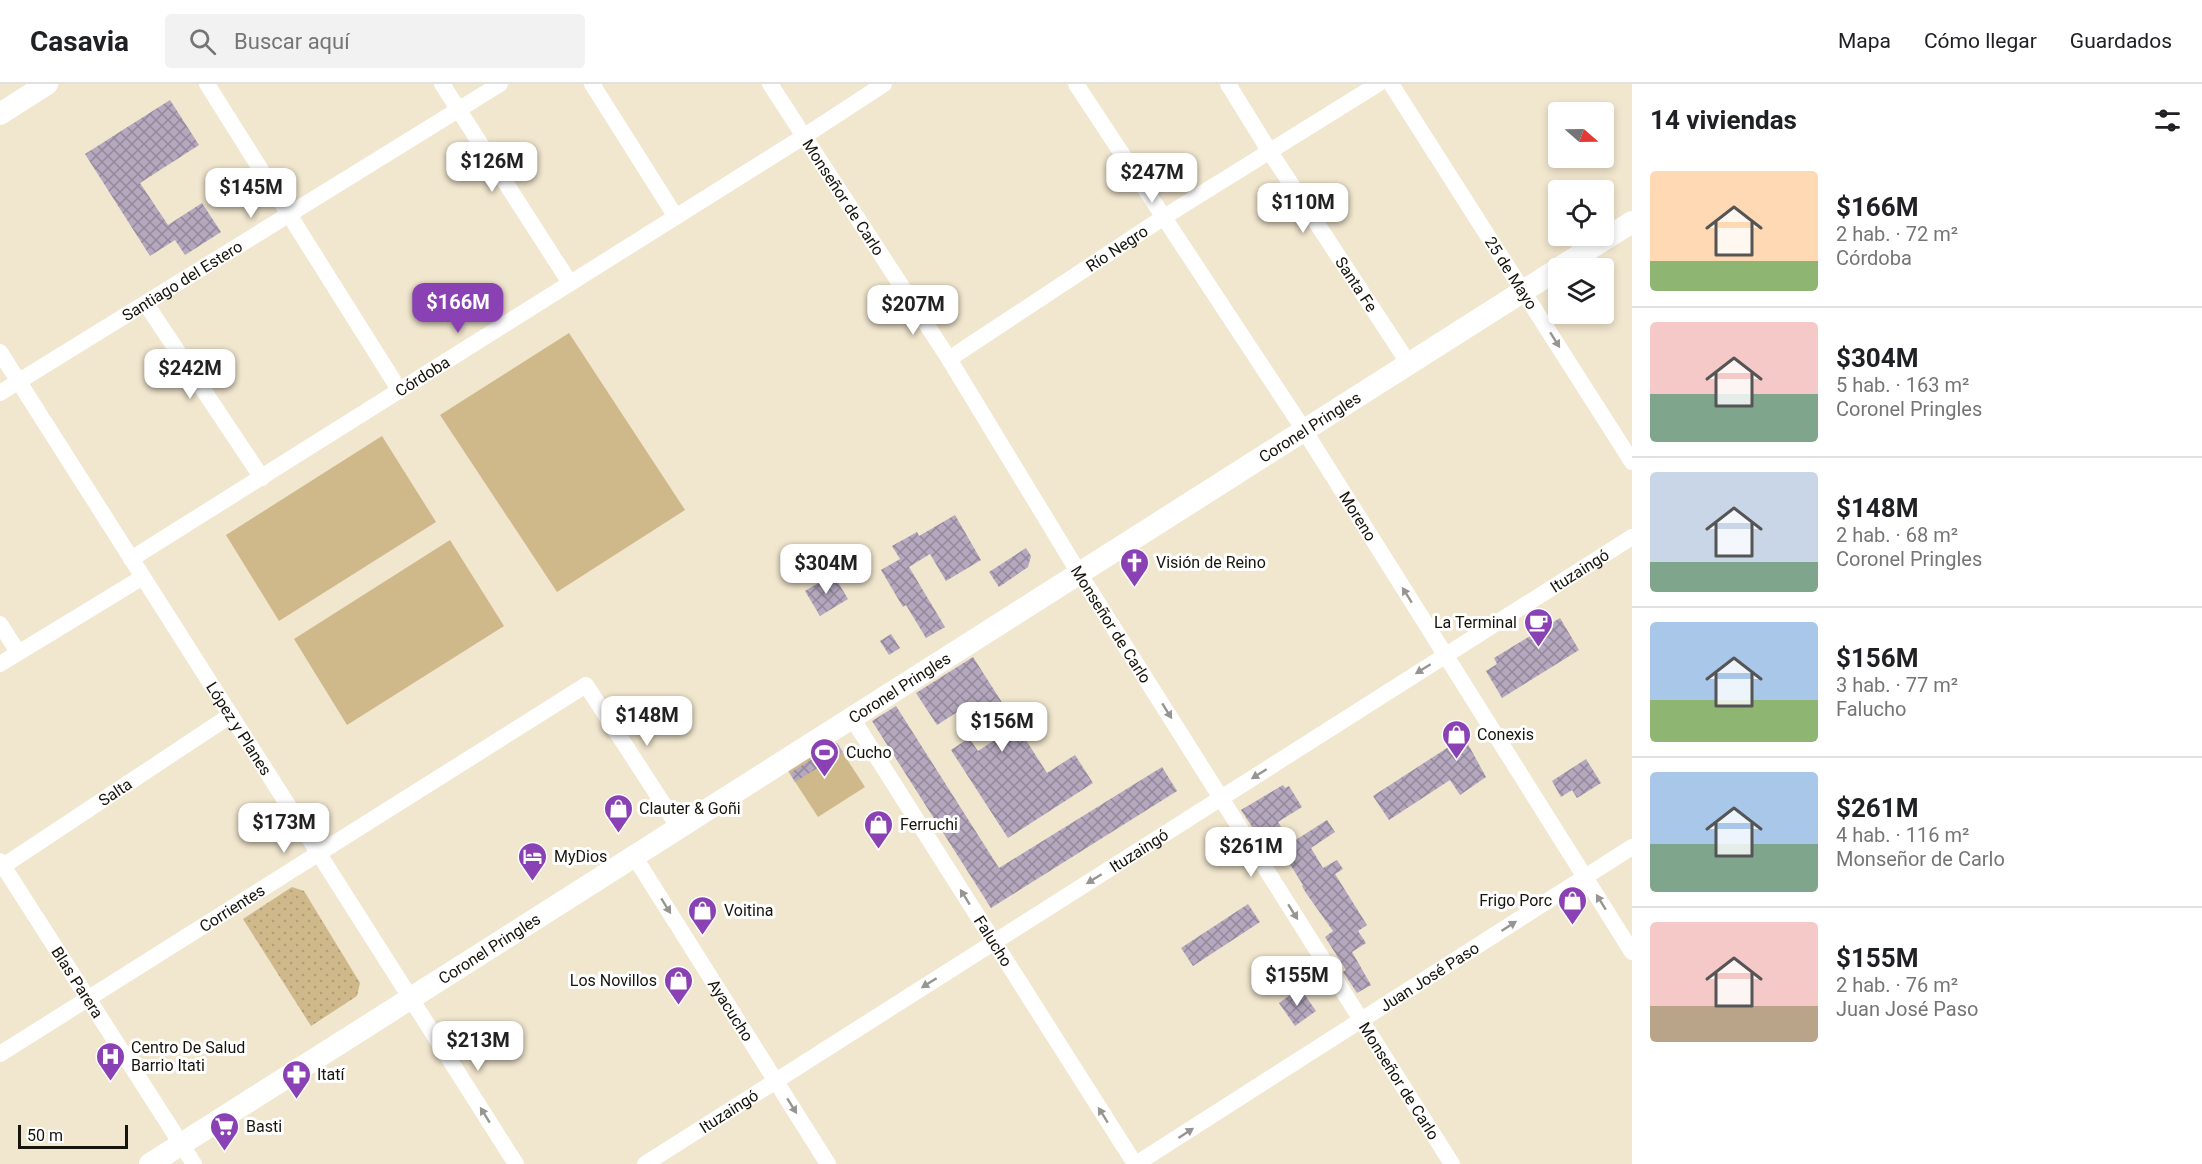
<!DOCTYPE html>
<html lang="es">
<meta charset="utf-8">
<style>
body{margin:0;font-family:Roboto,sans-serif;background:#f2f2f2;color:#202124;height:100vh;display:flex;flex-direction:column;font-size:22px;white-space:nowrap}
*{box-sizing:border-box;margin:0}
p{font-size:20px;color:#757577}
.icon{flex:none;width:33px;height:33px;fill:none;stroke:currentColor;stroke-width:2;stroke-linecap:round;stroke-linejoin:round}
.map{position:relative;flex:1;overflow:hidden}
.sheet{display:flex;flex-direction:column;background:#fff;width:570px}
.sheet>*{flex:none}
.needle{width:39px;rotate:110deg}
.controls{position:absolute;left:1548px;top:18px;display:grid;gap:12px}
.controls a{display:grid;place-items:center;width:66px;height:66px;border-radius:6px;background:#fff;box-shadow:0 3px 9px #0003;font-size:30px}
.scale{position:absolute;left:18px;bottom:15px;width:110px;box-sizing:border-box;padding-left:6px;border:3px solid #17140b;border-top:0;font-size:16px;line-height:21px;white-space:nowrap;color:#17140b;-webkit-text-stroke:4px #fff;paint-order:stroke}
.price{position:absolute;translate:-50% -51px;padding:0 14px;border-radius:12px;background:#fff;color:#222;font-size:20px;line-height:39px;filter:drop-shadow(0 2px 3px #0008)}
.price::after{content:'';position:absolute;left:50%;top:36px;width:18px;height:14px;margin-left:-9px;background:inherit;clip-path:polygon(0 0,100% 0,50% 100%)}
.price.selected{background:#8a41b3;color:#fff}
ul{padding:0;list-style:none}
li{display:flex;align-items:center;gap:18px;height:150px;padding:0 18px}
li+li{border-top:2px solid #e0e0e0}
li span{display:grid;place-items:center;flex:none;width:168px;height:120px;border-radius:6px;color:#555}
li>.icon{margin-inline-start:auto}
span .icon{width:72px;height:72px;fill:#fffc;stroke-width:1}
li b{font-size:26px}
h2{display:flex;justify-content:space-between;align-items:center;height:72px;padding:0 18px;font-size:26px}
header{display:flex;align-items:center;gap:36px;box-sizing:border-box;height:84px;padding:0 30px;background:#fff;border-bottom:2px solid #e0e0e0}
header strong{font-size:28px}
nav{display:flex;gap:33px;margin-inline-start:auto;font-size:21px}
.search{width:420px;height:54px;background:#f2f2f2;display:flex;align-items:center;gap:15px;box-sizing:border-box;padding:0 21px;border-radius:6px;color:#757577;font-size:22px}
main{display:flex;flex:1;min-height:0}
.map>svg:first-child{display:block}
.park{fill:url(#park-dots)}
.pitch{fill:#cfb98b}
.building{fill:url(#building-cross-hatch)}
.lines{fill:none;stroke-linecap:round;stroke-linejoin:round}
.street{stroke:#fff;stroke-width:16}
.secondary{stroke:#fff;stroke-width:22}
.oneway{fill:#979591}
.labels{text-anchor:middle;stroke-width:6;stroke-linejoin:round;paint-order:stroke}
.street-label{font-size:16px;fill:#17140b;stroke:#fff}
.poi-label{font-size:16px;fill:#17140b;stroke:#fff;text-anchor:start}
</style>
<header>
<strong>Casavia</strong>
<div class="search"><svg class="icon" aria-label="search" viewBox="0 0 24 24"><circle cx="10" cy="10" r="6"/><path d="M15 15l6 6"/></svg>Buscar aquí</div>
<nav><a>Mapa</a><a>Cómo llegar</a><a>Guardados</a></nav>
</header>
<main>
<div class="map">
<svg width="1632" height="1080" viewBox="0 0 1632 1080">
<defs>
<pattern id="park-dots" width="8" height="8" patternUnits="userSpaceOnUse" patternTransform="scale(1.5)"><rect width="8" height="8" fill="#cfb98b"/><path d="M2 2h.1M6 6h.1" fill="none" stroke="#b19e77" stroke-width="1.8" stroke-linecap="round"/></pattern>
<pattern id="building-cross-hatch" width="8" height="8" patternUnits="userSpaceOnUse" patternTransform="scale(1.5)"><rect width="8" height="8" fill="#b5a8be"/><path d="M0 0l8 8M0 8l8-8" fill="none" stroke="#928899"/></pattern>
</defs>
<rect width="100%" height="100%" fill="#f1e6ce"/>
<!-- park -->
<path class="park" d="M292 803 304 807 360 899 357 912 311 942 243 835Z"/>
<!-- pitch -->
<g class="pitch">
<path d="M569 249 685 426 557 508 440 331Z"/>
<path d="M382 352 436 438 279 537 226 451Z"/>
<path d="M450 456 504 542 347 641 294 555Z"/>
<path d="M835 657 865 703 818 733 788 687Z"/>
</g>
<!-- building -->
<g class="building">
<path d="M170 16 199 61 140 99 168 141 202 119 221 148 185 171 175 156 150 172 85 70Z"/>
<path d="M955 431 981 476 946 497 930 470 909 483 945 543 926 554 906 521 903 523 881 486 900 475 892 462 917 448 919 452Z"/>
<path d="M1026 464 1031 472 1028 483 999 503 989 488Z"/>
<path d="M833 490 848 515 820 532 805 507Z"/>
<path d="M1560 534 1579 566 1502 614 1486 587 1497 580 1494 574Z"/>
<path d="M891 550 900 564 889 571 880 557Z"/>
<path d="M973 573 1047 689 1075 671 1093 699 1008 754 951 666 969 654 978 667 996 655 973 618 937 641 916 609Z"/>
<path d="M896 622 999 784 1162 683 1177 707 991 824 872 637Z"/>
<path d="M1464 653 1486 693 1460 711 1450 696 1389 736 1373 712Z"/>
<path d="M837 659 843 668 795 698 790 689Z"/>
<path d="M1586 675 1601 699 1577 714 1572 706 1561 713 1552 697Z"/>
<path d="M1283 701 1285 704 1289 702 1302 723 1278 738 1291 759 1327 736 1335 748 1311 764 1323 784 1337 776 1343 785 1335 790 1367 841 1358 847 1366 859 1352 868 1371 901 1357 909 1343 888 1346 886 1325 853 1333 847 1306 809 1302 802 1303 801 1278 761 1269 768 1241 726Z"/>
<path d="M1248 820 1260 838 1193 882 1181 864Z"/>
<path d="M1300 904 1316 927 1295 942 1279 919Z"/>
</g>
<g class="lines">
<!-- street -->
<g class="street">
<path d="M207 0 400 307"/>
<path d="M442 0 570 199"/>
<path d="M592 0 676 133"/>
<path id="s1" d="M770 0 949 275 1079 489 1452 1080"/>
<path id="s2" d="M1076 0 1304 346 1632 868"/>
<path id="s3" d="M1228 0 1270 68 1409 280"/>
<path id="s4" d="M1391 0 1632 378"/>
<path d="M146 220 262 394"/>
<path id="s5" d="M0 268 516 1080"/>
<path id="s6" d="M949 275 1164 133 1378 0"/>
<path id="s7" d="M0 309 500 0"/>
<path id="s8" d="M131 475 803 53 884 0"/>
<path d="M0 540 18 568"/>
<path d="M0 580 143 493"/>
<path id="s9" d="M852 634 1135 1080"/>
<path id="s10" d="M634 772 828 1080"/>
<path id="s11" d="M0 777 194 1080"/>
<path id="s12" d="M0 784 231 631"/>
<path id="s13" d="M0 970 586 601 679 744"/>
<path id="s14" d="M645 1080 1632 453"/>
<path id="s15" d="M1136 1080 1632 763"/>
</g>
<!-- secondary -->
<g class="secondary">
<path d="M0 30 47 0"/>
<path d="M1559 184 1632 138"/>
<path id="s16" d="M150 1080 1558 185"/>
</g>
</g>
<!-- one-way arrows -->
<defs><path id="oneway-solid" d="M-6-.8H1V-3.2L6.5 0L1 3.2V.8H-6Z" transform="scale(1.5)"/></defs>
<g class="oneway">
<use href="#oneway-solid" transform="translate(1555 256) rotate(58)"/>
<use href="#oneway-solid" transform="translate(1407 511) rotate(-122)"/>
<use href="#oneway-solid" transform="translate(1423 585) rotate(148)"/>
<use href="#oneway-solid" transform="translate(1167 627) rotate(58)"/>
<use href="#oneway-solid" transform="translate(1259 690) rotate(148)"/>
<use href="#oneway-solid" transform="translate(1094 795) rotate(148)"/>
<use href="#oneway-solid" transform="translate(965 813) rotate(-122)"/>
<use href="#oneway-solid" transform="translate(1601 818) rotate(-122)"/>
<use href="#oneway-solid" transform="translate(666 822) rotate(58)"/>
<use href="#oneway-solid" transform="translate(1293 828) rotate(58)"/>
<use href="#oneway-solid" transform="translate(1509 842) rotate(-33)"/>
<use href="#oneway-solid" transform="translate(929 899) rotate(148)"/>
<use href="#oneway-solid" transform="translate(792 1022) rotate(58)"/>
<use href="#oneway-solid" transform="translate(485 1031) rotate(-122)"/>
<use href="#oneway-solid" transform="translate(1103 1031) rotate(-122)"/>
<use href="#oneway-solid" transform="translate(1186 1049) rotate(-33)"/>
</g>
<!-- icons -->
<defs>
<symbol id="church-pin" viewBox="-11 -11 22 30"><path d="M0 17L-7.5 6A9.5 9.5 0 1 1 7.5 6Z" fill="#8a41b3" stroke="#fff"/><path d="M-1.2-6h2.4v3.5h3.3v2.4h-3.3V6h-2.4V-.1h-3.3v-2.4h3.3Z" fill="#fff"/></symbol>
<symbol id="cafe-pin" viewBox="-11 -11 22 30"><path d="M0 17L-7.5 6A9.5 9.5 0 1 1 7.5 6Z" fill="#8a41b3" stroke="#fff"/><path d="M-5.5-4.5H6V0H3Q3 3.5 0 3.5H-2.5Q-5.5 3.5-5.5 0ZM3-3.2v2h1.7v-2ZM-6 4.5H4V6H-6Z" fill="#fff"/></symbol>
<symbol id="shop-pin" viewBox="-11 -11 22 30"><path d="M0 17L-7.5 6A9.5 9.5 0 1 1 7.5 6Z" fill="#8a41b3" stroke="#fff"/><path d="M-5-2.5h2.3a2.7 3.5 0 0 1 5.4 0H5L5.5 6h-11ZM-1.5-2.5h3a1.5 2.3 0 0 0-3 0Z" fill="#fff"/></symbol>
<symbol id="stadium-pin" viewBox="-11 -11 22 30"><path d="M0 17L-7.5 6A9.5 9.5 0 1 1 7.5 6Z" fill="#8a41b3" stroke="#fff"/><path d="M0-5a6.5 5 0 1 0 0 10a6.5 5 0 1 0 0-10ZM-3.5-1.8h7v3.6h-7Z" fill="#fff"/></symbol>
<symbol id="hotel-pin" viewBox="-11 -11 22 30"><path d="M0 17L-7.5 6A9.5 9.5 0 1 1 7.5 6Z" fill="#8a41b3" stroke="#fff"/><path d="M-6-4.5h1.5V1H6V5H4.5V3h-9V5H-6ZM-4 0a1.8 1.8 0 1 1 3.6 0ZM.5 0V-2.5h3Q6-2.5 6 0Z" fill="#fff"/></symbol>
<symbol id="hospital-pin" viewBox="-11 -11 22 30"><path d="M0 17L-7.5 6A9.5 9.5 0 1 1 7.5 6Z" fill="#8a41b3" stroke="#fff"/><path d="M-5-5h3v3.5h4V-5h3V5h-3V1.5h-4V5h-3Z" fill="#fff"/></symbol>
<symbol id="pharmacy-pin" viewBox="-11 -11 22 30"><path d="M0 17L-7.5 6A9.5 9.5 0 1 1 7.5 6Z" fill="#8a41b3" stroke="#fff"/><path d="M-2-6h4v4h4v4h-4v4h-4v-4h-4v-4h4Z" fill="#fff"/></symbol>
<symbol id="supermarket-pin" viewBox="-11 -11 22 30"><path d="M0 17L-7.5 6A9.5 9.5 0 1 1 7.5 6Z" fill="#8a41b3" stroke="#fff"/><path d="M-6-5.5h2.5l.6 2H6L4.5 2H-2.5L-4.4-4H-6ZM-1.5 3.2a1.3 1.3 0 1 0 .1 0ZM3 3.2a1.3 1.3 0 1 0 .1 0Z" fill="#fff"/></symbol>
</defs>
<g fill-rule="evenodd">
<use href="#church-pin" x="1118" y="462" width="33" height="45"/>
<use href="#cafe-pin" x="1522" y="522" width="33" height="45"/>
<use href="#shop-pin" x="1440" y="634" width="33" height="45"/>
<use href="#stadium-pin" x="808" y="652" width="33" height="45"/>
<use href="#shop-pin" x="602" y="708" width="33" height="45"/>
<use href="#shop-pin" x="862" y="724" width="33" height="45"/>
<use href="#hotel-pin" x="516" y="756" width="33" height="45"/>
<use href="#shop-pin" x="1556" y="800" width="33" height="45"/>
<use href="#shop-pin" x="686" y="810" width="33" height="45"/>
<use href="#shop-pin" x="662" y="880" width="33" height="45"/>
<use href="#hospital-pin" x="94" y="956" width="33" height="45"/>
<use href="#pharmacy-pin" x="280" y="974" width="33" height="45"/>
<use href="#supermarket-pin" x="208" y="1026" width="33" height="45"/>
</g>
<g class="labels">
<!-- street labels -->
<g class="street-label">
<text dy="6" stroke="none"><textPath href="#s1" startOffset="135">Monseñor de Carlo</textPath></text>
<text dy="6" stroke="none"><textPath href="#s6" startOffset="201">Río Negro</textPath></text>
<text dy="6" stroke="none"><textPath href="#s4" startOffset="224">25 de Mayo</textPath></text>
<text dy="6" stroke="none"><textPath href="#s7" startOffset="214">Santiago del Estero</textPath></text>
<text dy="6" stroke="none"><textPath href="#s3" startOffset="238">Santa Fe</textPath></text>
<text dy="6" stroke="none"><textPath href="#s8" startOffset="344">Córdoba</textPath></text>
<text dy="6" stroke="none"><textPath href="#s16" startOffset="1374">Coronel Pringles</textPath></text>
<text dy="6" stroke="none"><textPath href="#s2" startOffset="516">Moreno</textPath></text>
<text dy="6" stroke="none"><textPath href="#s14" startOffset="1107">Ituzaingó</textPath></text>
<text dy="6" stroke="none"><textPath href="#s1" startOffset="639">Monseñor de Carlo</textPath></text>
<text dy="6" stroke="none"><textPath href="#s16" startOffset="888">Coronel Pringles</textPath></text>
<text dy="6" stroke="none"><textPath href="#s5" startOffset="446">López y Planes</textPath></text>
<text dy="6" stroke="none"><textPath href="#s12" startOffset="138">Salta</textPath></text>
<text dy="6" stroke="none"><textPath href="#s14" startOffset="585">Ituzaingó</textPath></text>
<text dy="6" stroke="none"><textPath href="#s13" startOffset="274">Corrientes</textPath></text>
<text dy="6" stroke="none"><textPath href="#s9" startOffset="264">Falucho</textPath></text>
<text dy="6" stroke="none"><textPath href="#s16" startOffset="402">Coronel Pringles</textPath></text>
<text dy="6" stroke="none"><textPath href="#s15" startOffset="348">Juan José Paso</textPath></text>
<text dy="6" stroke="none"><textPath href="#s11" startOffset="144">Blas Parera</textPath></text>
<text dy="6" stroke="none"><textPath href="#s10" startOffset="182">Ayacucho</textPath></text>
<text dy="6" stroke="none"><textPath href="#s1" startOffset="1179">Monseñor de Carlo</textPath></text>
<text dy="6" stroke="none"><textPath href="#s14" startOffset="99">Ituzaingó</textPath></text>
</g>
<!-- poi labels -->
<g class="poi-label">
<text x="1156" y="484">Visión de Reino</text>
<text x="1517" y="544" text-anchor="end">La Terminal</text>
<text x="1477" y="656">Conexis</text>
<text x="846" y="674">Cucho</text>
<text x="639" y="730">Clauter &amp; Goñi</text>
<text x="900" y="746">Ferruchi</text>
<text x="554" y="778">MyDios</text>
<text x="1552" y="822" text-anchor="end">Frigo Porc</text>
<text x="724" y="832">Voitina</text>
<text x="657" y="902" text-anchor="end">Los Novillos</text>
<text x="131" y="969">Centro De Salud<tspan x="131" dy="18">Barrio Itati</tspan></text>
<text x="317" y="996">Itatí</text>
<text x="246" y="1048">Basti</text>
</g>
</g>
</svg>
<div class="controls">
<a><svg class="needle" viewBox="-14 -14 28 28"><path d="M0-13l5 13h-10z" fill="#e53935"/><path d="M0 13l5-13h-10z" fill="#757577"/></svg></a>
<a><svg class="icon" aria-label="locate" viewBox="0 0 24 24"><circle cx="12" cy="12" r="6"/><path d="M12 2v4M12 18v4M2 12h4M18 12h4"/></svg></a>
<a><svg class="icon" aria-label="layers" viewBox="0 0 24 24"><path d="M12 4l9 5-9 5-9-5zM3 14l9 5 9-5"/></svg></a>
</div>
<div class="scale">50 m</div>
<b class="price" style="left:492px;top:109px">$126M</b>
<b class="price" style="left:1152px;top:120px">$247M</b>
<b class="price" style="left:251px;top:135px">$145M</b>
<b class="price" style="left:1303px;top:150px">$110M</b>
<b class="price selected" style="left:458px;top:250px">$166M</b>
<b class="price" style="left:913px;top:252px">$207M</b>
<b class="price" style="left:190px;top:316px">$242M</b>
<b class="price" style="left:826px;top:511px">$304M</b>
<b class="price" style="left:647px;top:663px">$148M</b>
<b class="price" style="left:1002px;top:669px">$156M</b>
<b class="price" style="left:284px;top:770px">$173M</b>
<b class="price" style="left:1251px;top:794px">$261M</b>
<b class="price" style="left:1297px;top:923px">$155M</b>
<b class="price" style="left:478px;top:988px">$213M</b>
</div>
<section class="sheet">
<h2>14 viviendas<svg class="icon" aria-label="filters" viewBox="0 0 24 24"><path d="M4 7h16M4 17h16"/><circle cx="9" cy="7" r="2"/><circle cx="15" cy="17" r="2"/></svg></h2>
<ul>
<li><span style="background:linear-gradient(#ffd9b3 75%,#8fb573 0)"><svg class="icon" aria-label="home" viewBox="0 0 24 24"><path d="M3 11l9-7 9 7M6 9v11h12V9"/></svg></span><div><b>$166M</b><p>2 hab. · 72 m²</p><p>Córdoba</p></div></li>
<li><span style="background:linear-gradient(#f6c9c9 60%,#7fa58c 0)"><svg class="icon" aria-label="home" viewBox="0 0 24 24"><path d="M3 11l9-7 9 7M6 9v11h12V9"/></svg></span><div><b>$304M</b><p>5 hab. · 163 m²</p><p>Coronel Pringles</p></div></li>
<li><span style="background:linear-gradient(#c9d6e8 75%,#7fa58c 0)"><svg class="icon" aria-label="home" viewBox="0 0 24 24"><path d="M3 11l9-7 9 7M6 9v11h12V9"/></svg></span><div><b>$148M</b><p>2 hab. · 68 m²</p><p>Coronel Pringles</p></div></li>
<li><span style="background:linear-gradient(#a9c7e8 65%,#8fb573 0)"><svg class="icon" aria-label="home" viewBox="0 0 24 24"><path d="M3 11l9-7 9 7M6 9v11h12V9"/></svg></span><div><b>$156M</b><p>3 hab. · 77 m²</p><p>Falucho</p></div></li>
<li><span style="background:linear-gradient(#a9c7e8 60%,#7fa58c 0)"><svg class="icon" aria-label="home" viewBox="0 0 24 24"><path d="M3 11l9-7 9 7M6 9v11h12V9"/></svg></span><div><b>$261M</b><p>4 hab. · 116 m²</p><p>Monseñor de Carlo</p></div></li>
<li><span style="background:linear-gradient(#f6c9c9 70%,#b9a48a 0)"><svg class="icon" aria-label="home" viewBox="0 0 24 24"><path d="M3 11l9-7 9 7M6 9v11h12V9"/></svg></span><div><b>$155M</b><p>2 hab. · 76 m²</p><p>Juan José Paso</p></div></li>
</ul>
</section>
</main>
